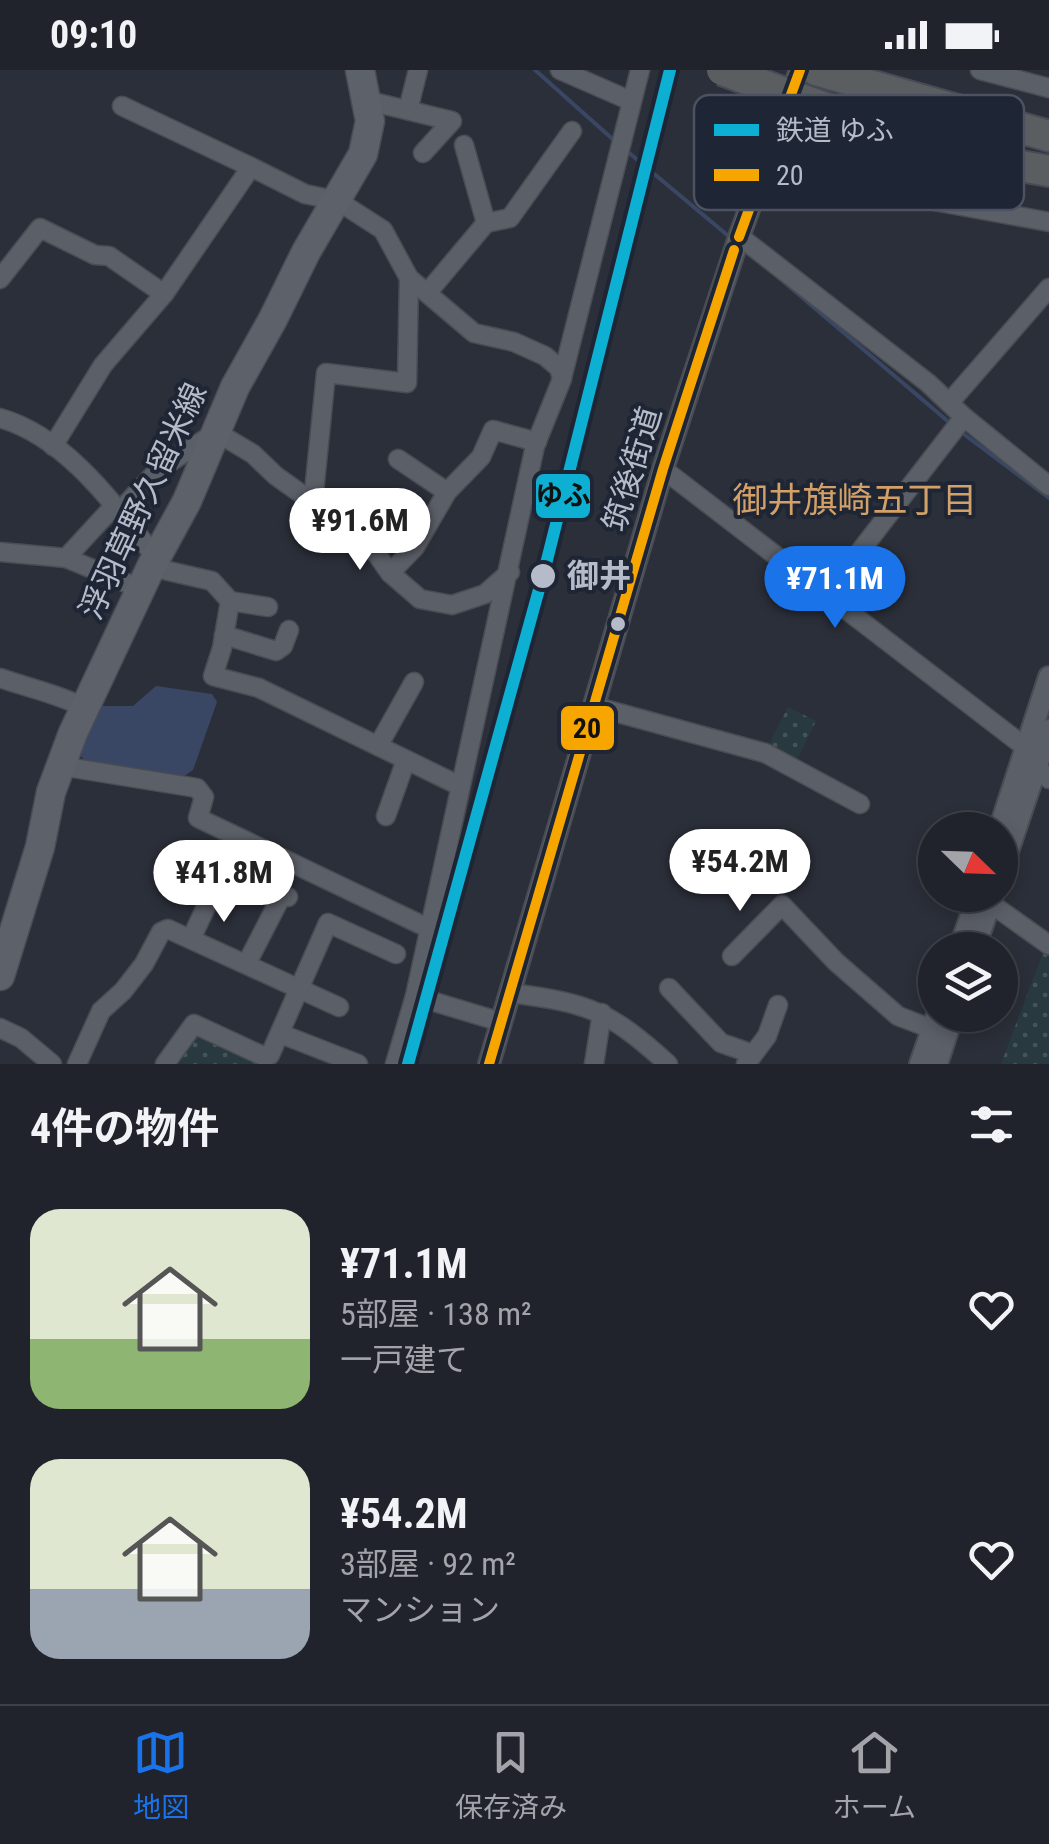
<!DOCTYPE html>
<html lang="ja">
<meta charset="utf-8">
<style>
body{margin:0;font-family:"Roboto Condensed","Noto Sans JP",sans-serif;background:#2d2f37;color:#f1f3f6;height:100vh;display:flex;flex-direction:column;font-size:38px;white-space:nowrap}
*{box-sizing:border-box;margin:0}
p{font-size:32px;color:#a2a4a9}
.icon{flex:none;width:55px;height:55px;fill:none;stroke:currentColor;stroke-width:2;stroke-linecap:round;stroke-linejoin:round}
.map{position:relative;height:994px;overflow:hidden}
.sheet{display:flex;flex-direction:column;background:#20232b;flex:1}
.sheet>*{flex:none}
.needle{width:65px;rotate:113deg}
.buttons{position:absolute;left:918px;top:742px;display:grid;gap:20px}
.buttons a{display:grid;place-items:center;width:100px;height:100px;border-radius:50%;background:#20232b;box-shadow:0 5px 15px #0003,0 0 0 2px #3d4047;font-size:50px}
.price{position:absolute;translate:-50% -85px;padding:0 22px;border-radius:35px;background:#fff;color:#222;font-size:32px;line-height:65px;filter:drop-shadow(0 2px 5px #0008)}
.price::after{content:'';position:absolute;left:50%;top:60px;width:30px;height:22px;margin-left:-15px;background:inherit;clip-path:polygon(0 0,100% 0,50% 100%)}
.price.selected{background:#1a73e8;color:#fff}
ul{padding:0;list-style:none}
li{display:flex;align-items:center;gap:30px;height:250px;padding:0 30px}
li span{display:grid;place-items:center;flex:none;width:280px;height:200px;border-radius:30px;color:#555}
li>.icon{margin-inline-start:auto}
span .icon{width:120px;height:120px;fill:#fffc;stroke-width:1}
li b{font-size:42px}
h2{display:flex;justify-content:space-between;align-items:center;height:120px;padding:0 30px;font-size:42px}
.status{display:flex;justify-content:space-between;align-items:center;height:70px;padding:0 50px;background:#20232b;direction:ltr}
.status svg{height:28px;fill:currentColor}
.menu{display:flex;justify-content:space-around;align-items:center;height:140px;border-top:2px solid #3d4047;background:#20232b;font-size:28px;color:#a2a4a9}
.menu a{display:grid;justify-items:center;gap:5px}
.menu .selected{color:#1a73e8}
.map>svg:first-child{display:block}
.park{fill:url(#park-dots)}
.water{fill:#3a4764}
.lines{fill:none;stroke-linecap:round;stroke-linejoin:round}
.stream{stroke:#3a4764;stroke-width:4}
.minor-casing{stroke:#494c53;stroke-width:21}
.tertiary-casing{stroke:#494c53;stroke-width:24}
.primary-casing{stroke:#494c56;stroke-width:31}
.motorway-casing{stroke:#484b55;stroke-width:34}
.minor{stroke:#5b5f67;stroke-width:18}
.tertiary{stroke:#5b5f67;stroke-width:20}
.primary{stroke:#5d6169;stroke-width:28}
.motorway{stroke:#5b5e60;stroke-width:30}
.motorway-bridge-casing{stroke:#484b55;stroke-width:34;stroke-linecap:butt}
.motorway-bridge{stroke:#5b5e60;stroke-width:30}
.bus-1-casing{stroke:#1e2534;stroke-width:18}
.bus-1{stroke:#f7a600;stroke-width:10}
.rail-1-casing{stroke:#1e2534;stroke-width:20}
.rail-1{stroke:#0dafd3;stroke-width:12}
.stop-dot{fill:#b6bbc9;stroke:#1e2534;stroke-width:4}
.labels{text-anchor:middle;stroke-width:8;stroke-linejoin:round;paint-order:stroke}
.street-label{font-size:32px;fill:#b6bbc9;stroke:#1e2534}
.stop-label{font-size:32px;font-weight:bold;fill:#b6bbc9;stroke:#1e2534;text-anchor:start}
.neighbourhood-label{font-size:35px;fill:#d3a167;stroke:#1e2534}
.key{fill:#1e2534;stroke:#4c5261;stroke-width:2.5}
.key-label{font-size:28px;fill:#b6bbc9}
.line-badge{stroke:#1e2534;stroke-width:4}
.pale-badge-label{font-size:28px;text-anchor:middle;font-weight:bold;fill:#111}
</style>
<div class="status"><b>09:10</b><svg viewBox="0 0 49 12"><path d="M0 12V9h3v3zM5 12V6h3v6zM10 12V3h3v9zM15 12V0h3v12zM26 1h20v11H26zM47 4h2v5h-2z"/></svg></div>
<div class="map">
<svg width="1049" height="994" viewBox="0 0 1049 994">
<defs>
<pattern id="park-dots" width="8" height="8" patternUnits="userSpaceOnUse" patternTransform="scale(2.5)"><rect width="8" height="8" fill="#28393f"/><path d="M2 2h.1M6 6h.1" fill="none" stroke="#455459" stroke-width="1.8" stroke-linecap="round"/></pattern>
</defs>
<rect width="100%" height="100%" fill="#2b2f39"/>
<!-- park -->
<g class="park">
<path d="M788 637 816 651 793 698 765 683Z"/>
<path d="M1046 875 1049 877V994H1001Z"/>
<path d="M194 954 263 994H165Z"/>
</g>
<!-- water -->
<path class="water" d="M156 616 212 624 217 632 193 700 183 707 86 692 80 685 100 636H133Z"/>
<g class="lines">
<!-- stream -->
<g class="stream">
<path d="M535 0 617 73"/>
<path d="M628 82 732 169"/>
<path d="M778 207 950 353"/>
<path d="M961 362 1049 428"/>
</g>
<defs>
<g id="minor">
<path d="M560 0 631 31"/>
<path d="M980 0 1049 18"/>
<path d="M365 30 452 51 423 83"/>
<path d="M122 36 251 97"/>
<path d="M408 40 418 0"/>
<path d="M464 75 486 153"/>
<path d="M771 84 918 128 1049 152"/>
<path d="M739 166 928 313 964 347 1049 416"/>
<path d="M0 209 40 158 95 185 109 186 164 224 103 295 53 376"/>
<path d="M428 222 486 153 510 148 572 61"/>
<path d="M164 224 251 97 305 124 338 131 383 160 409 208 474 263 514 272 545 286 559 298 562 309 535 376 415 926 395 994"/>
<path d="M562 308 640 0"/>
<path d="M949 333 1049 218"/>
<path d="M0 348C67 367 115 436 157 489"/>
<path d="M663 399 1025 677 1037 698 1049 709"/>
<path d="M447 422 481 387 493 360 537 372"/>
<path d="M313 432 326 303 407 313 409 208"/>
<path d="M119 442 158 400 216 362 253 384 276 406 348 457 373 479 390 503 420 529 452 535 485 524 510 502"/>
<path d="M0 482 66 488 141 519"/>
<path d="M66 488 114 436"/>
<path d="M151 497 212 511 230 531 222 578 213 606 259 618 460 716"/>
<path d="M390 503 415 477 447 422 398 389"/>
<path d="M827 524 964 347"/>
<path d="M230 531 268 537"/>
<path d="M224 565 276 581 283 576 289 560"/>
<path d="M0 608C28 618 59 624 85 638"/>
<path d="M593 636 765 683 860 734"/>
<path d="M378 676 414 612"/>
<path d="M61 696 197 718 204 727 198 748 430 859"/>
<path d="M386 746 406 690"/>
<path d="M990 833 1049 875"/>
<path d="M191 869 206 837 216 797 239 808"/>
<path d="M732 886 782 835 836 892 898 946 932 959"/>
<path d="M247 893 282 825 288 827"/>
<path d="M669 918 721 973 753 984"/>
<path d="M510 923C589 933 608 940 668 994"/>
<path d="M415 926 501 952"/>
<path d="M0 958 21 968 52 994"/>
<path d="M281 964 358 994"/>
<path d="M77 994 101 941 123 921 144 894 161 862 168 859 339 937"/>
<path d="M165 994 194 954 263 986 270 985 328 853 396 884"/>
<path d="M594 994 602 943"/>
<path d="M746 994 767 966 778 935"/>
</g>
<g id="tertiary">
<path d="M999 760 1049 607"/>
<path d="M1000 805 1049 660"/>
<path d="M959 880 978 825"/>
<path d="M974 880 993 825"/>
<path d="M489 994 663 399 739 167 800 0"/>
<path d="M920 994 937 945"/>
<path d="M937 994 953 945"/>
</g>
<path id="primary" d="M0 906 40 777 51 722 73 663 151 497 187 431 235 317 273 249 306 182 363 84 370 51 360 0"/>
<g id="motorway">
<path d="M816 0 1049 66"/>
<path d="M839 43 1015 95 1049 101"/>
</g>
</defs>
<!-- minor casing -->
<use href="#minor" class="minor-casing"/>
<!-- tertiary casing -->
<use href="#tertiary" class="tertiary-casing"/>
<!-- primary casing -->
<use href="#primary" class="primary-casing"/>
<!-- motorway casing -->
<use href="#motorway" class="motorway-casing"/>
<!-- minor -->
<use href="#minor" class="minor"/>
<!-- tertiary -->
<use href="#tertiary" class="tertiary"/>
<!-- primary -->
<use href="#primary" class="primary"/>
<!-- motorway -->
<use href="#motorway" class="motorway"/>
<defs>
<path id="motorway-bridge" d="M722 0 839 43"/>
</defs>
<!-- motorway-bridge casing -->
<use href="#motorway-bridge" class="motorway-bridge-casing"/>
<!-- motorway-bridge -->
<use href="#motorway-bridge" class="motorway-bridge"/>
<defs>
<g id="bus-1">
<path d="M739 167 800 0"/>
<path d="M489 994 663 399 734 180"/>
</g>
</defs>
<!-- bus-1 casing -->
<use href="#bus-1" class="bus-1-casing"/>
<!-- bus-1 -->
<use href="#bus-1" class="bus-1"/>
<defs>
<path id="rail-1" d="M408 994 546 494 670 0"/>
</defs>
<!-- rail-1 casing -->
<use href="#rail-1" class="rail-1-casing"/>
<!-- rail-1 -->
<use href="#rail-1" class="rail-1"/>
</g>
<!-- markers -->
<g class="stop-dot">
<circle cx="543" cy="506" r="14"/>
<circle cx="618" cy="554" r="9"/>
</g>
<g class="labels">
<!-- street labels -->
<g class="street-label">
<text transform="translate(632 399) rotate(-73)" y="11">筑後街道</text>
<text transform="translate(143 431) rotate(-65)" y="11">浮羽草野久留米線</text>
</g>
<!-- stop labels -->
<g class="stop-label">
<text x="567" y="517">御井</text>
</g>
<!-- neighbourhood labels -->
<g class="neighbourhood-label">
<text x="855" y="442">御井旗崎五丁目</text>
</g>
</g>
<!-- legend -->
<rect x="694" y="25" width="330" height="115" rx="15" class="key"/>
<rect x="714" y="54" width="45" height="12" fill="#0dafd3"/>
<rect x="714" y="99" width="45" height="12" fill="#f7a600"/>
<g class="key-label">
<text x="776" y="70">鉄道 ゆふ</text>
<text x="776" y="115">20</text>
</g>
<g class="line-badge">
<rect x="534" y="402" width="58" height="48" rx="10" fill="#0dafd3"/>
<rect x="559" y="634" width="57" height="48" rx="10" fill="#f7a600"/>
</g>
<g class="pale-badge-label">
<text x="563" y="435">ゆふ</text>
<text x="587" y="668">20</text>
</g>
</svg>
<div class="buttons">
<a><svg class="needle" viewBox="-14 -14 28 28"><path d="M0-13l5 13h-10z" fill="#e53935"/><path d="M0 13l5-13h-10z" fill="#a2a4a9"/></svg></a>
<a><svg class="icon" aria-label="layers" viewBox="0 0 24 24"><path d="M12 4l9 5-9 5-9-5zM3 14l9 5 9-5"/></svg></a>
</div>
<b class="price" style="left:360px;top:503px">¥91.6M</b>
<b class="price selected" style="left:835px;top:561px">¥71.1M</b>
<b class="price" style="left:740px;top:844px">¥54.2M</b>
<b class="price" style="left:224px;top:855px">¥41.8M</b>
</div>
<section class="sheet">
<h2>4件の物件<svg class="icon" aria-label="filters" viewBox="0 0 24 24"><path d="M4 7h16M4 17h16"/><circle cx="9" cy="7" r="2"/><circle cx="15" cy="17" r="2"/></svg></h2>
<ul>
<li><span style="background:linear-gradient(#dfe7d0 65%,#8fb573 0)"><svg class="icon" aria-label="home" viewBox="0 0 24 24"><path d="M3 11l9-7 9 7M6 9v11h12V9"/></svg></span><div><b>¥71.1M</b><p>5部屋 · 138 m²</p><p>一戸建て</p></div><svg class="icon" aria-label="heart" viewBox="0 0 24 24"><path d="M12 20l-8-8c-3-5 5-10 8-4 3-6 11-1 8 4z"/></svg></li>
<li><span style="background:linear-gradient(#dfe7d0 65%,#9aa5b1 0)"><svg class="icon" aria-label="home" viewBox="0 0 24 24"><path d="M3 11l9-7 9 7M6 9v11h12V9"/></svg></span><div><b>¥54.2M</b><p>3部屋 · 92 m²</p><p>マンション</p></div><svg class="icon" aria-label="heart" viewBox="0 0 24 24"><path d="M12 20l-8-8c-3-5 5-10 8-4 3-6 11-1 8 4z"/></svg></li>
</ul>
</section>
<nav class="menu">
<a class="selected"><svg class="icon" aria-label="map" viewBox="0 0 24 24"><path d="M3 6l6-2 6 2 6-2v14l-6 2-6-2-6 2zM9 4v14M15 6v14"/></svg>地図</a>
<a><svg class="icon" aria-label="saved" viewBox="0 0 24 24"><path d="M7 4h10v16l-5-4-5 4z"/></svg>保存済み</a>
<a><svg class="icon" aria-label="home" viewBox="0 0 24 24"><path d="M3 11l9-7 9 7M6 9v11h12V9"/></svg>ホーム</a>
</nav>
